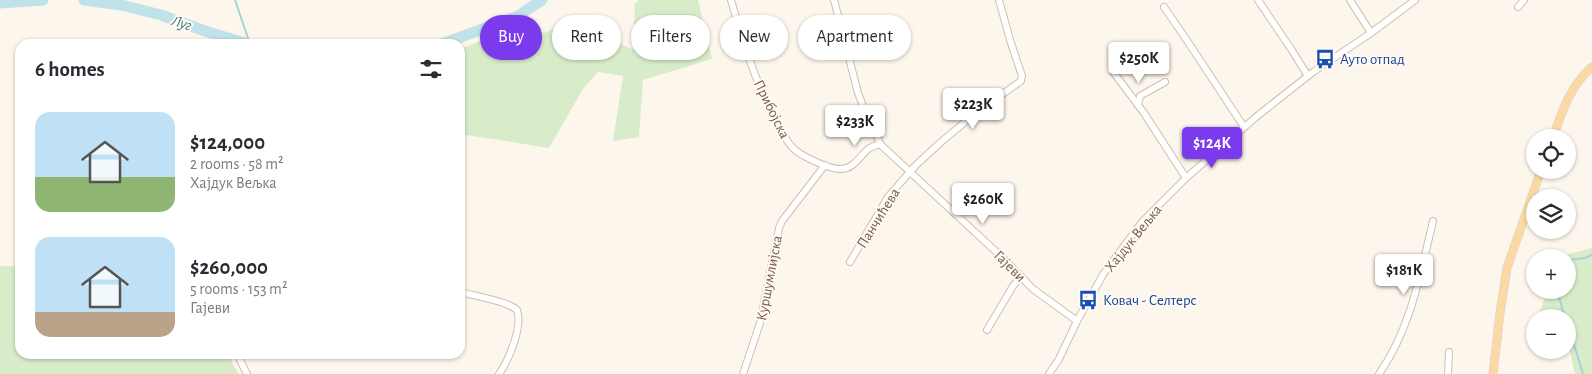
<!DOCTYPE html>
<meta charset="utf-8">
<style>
body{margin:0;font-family:"Alegreya Sans",sans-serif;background:#f7f7f7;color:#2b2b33;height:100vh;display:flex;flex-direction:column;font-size:19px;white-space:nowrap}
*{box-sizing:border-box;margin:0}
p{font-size:16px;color:#7c7c81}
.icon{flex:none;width:28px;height:28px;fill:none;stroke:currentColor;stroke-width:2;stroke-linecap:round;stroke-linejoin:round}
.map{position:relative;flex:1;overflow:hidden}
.drawer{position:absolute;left:15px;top:39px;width:450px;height:320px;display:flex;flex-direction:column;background:#fff;border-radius:15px;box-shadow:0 1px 4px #0004}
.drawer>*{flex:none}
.top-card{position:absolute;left:480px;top:15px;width:475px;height:45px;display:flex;gap:10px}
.controls{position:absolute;left:1526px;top:129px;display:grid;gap:10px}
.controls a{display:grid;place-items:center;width:50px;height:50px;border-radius:50%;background:#fff;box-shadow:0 1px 4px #0004;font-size:25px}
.price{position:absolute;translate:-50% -42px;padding:0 11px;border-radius:5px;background:#fff;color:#222;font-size:16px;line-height:32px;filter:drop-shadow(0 1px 2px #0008)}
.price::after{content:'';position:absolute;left:50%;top:30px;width:15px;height:11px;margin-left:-8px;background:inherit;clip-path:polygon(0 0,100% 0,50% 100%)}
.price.current{background:#7c3aed;color:#fff}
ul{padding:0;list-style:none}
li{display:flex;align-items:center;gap:15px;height:125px;padding:0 20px}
li span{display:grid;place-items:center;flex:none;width:140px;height:100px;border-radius:15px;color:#555}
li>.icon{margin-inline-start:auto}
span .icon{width:60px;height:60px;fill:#fffc;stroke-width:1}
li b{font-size:21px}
h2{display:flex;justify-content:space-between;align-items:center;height:60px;padding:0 20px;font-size:21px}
.chip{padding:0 18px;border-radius:22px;background:#fff;box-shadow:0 1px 4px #0004;font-size:18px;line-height:45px}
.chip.current{background:#7c3aed;color:#fff}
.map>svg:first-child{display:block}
.green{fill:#d8ecc9}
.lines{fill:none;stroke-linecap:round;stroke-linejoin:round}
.stream{stroke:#a5d3da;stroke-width:2}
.river{stroke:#bfe3e8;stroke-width:11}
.minor-casing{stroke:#d1beb0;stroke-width:8}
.major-casing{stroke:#dad1cd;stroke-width:9}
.minor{stroke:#fff;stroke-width:6}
.major{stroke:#fbd9a5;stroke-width:8}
.labels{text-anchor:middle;stroke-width:4;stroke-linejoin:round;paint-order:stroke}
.transit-label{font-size:15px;fill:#164399;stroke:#fffaf3;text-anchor:start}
.street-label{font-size:15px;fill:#7a5c4d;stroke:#fffaf3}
.water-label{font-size:16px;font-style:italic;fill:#437c86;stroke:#fffaf3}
</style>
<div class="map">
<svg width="1592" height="374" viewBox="0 0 1592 374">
<rect width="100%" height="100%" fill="#fdf6ec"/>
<!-- green -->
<g class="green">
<path d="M639 0H698L712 59 643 80 639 137 613 141 623 76 598 72 583 89 549 148 460 134V49L496 35 521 44 551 30 569 17 633 50 635 4Z"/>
<path d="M1592 248V374H1575L1568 342V318L1540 317 1539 313 1546 296 1543 290H1568V258L1557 257Z"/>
<path d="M0 266H20V354H230L232 363 239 374H0Z"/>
</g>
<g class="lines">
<!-- stream -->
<g class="stream">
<path d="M235 0 250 44"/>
<path d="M1568 260 1585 258 1592 255"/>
<path d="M1557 290 1565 318"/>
<path d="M1568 325 1583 374"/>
</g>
<!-- river -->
<g class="river">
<path d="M84 0 121 5 161 15 205 31 248 44"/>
<path d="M0 3 43 0"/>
<path d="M442 44 518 16 542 0"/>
</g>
<defs>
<g id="minor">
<path d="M731 0C742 39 754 78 773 115 778 125 784 138 792 147 800 156 829 169 840 169 859 170 863 143 881 145"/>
<path d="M834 0 858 93 868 119 881 145 1005 260 1033 289 1077 321"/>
<path d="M1258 0 1291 49 1308 76"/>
<path d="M1350 0 1371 33"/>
<path d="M1164 7 1188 42 1244 127"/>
<path d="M1518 7 1524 0"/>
<path d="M1114 73 1144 113 1186 178"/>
<path d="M1138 105 1140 96 1165 82"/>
<path d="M850 262 888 197 916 165 941 142 977 112 1021 81 1022 76 1010 40 999 0"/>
<path d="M460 292C474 296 508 301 517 310 523 326 509 360 499 374"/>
<path d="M987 330 1013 286 1021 276"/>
<path d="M237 354 247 374"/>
<path d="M743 374 760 323 779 228 782 221 825 165"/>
<path d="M1049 374 1059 359 1077 321 1104 273 1142 222 1186 178 1256 117 1313 72 1371 33 1415 0"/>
<path d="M1379 374C1411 328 1420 275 1433 221"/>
<path d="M1448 374 1449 352"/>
</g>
<g id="major">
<path d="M1553 138C1562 111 1570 86 1592 67"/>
<path d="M1493 374 1500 313 1507 268 1541 170"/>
</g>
</defs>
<!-- minor casing -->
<use href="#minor" class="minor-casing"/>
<!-- major casing -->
<use href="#major" class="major-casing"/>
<!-- minor -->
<use href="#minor" class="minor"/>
<!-- major -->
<use href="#major" class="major"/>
</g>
<!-- icons -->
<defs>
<symbol id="bus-bare" viewBox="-9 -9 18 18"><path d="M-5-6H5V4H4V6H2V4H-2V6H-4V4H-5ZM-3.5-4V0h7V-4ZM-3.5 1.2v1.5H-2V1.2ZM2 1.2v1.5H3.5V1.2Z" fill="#1a4fb4" stroke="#fffaf3" stroke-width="2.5" paint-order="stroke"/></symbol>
</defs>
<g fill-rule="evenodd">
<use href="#bus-bare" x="1311" y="45" width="28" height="28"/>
<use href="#bus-bare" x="1074" y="286" width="28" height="28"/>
</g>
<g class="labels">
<!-- transit labels -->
<g class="transit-label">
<text x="1340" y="64">Ауто отпад</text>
<text x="1103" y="305">Ковач - Селтерс</text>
</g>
<!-- street labels -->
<g class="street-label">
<text transform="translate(772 109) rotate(64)" y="5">Прибојска</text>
<text transform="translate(878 218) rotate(-58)" y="5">Панчићева</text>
<text transform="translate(1133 238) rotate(-51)" y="5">Хајдук Вељка</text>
<text transform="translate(1010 266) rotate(45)" y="5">Гајеви</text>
<text transform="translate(769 278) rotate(-79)" y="5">Куршумлијска</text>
</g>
<!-- water labels -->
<g class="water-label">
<text transform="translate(182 22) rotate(18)" y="6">Луг</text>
</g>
</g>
</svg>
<div class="controls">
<a><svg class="icon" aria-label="locate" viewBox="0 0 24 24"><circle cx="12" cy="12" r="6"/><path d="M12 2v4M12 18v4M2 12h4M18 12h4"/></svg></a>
<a><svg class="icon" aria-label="layers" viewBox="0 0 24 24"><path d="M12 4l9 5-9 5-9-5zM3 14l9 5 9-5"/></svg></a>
<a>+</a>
<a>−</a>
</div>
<b class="price" style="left:1139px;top:84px">$250K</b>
<b class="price" style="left:973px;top:130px">$223K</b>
<b class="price" style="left:855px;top:147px">$233K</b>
<b class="price current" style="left:1212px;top:169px">$124K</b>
<b class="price" style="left:983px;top:225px">$260K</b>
<b class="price" style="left:1404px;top:296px">$181K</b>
<div class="top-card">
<a class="chip current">Buy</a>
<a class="chip">Rent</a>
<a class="chip">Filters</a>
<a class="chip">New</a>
<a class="chip">Apartment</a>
</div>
<section class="drawer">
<h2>6 homes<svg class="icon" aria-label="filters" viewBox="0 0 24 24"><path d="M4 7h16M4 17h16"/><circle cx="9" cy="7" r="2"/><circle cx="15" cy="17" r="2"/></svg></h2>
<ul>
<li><span style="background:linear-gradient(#bfe0f5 65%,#8fb573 0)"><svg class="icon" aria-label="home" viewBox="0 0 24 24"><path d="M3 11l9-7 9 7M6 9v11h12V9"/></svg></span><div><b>$124,000</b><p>2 rooms · 58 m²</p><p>Хајдук Вељка</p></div></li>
<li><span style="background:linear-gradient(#bfe0f5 75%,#b9a48a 0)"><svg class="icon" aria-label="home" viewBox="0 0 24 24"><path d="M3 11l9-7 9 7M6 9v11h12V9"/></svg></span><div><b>$260,000</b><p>5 rooms · 153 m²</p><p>Гајеви</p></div></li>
</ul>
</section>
</div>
